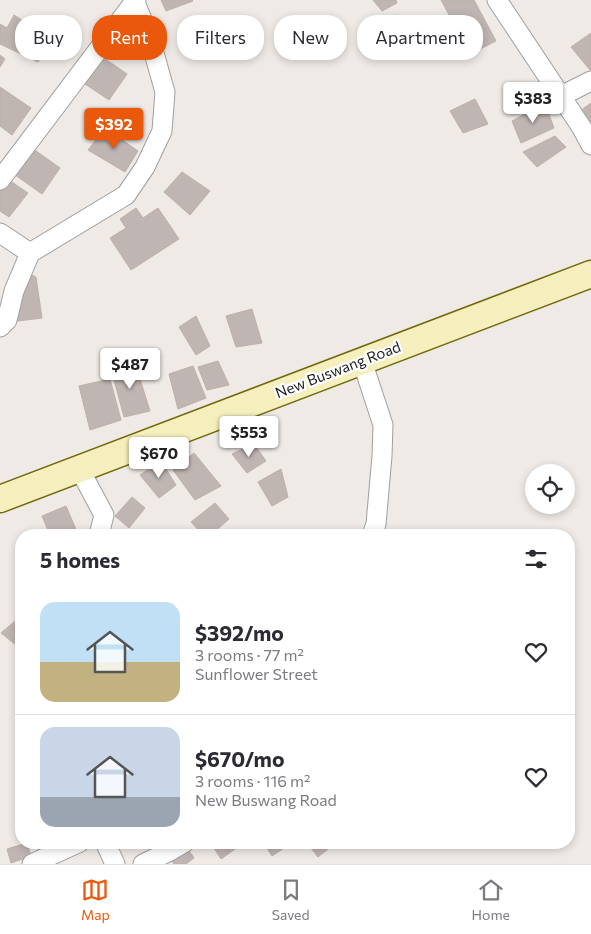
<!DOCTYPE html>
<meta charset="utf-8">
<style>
body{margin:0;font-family:Commissioner,sans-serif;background:#f7f7f7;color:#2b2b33;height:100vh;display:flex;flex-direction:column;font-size:19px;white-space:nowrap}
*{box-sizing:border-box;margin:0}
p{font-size:16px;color:#7c7c81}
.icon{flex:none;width:28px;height:28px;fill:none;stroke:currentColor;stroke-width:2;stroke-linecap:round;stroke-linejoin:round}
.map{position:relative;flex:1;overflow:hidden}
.panel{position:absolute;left:15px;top:529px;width:560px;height:320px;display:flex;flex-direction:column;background:#fff;border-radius:20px;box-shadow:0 2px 8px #0003}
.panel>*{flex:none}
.top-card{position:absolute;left:15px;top:15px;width:561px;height:45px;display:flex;gap:10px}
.fabs{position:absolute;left:525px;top:464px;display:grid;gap:10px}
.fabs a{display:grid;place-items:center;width:50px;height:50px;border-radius:50%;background:#fff;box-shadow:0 2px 8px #0003;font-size:25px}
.price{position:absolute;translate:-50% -42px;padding:0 11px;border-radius:5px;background:#fff;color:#222;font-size:16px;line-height:32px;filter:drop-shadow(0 1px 2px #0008)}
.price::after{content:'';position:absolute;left:50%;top:30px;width:15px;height:11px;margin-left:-8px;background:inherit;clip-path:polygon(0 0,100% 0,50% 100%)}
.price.active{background:#ea580c;color:#fff}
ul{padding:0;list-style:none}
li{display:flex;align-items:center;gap:15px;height:125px;padding:0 25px}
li+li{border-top:1px solid #e1e1e2}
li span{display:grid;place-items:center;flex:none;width:140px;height:100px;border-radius:15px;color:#555}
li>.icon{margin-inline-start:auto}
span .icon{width:60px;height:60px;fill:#fffc;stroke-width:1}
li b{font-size:21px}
h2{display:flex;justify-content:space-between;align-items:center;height:60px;padding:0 25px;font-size:21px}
.tag{padding:0 18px;border-radius:20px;background:#fff;box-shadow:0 2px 8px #0003;font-size:18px;line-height:45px}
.tag.active{background:#ea580c;color:#fff}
.menu{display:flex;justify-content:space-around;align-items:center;height:70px;border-top:1px solid #e1e1e2;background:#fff;font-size:14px;color:#7c7c81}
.menu a{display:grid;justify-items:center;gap:2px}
.menu .active{color:#ea580c}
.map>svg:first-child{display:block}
.building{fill:#bfb5b2;stroke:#bfafa8}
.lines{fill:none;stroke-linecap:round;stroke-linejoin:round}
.street-casing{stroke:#9f9f9f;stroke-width:21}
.secondary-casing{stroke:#6f690c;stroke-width:29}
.street{stroke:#fff;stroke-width:19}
.secondary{stroke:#f5efbd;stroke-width:26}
.labels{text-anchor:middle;stroke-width:4.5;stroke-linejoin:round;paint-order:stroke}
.street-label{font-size:15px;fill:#1e1e1e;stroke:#fff}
</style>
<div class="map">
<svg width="591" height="864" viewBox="0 0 591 864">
<rect width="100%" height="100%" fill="#efeae5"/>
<!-- building -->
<g class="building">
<path d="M161 0H192L193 1 166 11Z"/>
<path d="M373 0H396L397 3 382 11Z"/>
<path d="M441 0H474L496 41 470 54Z"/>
<path d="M14 15 51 39 38 62 0 44V24L7 28Z"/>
<path d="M398 15 407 30 385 42 372 18Z"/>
<path d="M591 33V70H590L571 47Z"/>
<path d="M0 55 5 59 0 67Z"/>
<path d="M101 56 127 74 109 100 82 82Z"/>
<path d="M0 87 31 108 12 135 0 126Z"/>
<path d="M475 99 488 124 463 133 450 111Z"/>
<path d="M545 103 554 128 521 143 512 121Z"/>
<path d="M591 103V134L577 113Z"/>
<path d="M105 128 138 151 125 172 88 150Z"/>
<path d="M555 136 566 147 537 167 523 152Z"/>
<path d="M29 146 60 168 42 194 11 172Z"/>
<path d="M182 172 210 191 190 215 164 192Z"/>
<path d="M9 180 28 193 9 217 0 211V191Z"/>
<path d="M136 208 143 218 158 208 179 239 131 270 110 238 126 228 120 219Z"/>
<path d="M25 272 36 277 42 318 10 322Z"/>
<path d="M252 309 262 343 236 347 226 316Z"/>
<path d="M196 316 210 346 196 355 179 327Z"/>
<path d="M134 360 150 411 124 417 111 369Z"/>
<path d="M218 361 229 385 207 390 198 367Z"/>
<path d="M193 366 206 398 178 409 169 374Z"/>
<path d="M110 379 121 420 90 430 79 386Z"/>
<path d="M254 444 266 461 247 473 232 454Z"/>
<path d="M194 453 221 486 195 500 173 470Z"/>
<path d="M161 461 176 485 159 498 140 475Z"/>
<path d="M281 469 288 497 272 506 258 482Z"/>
<path d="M132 497 145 508 129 528 115 516Z"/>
<path d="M215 503 229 519 211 535H203L191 522Z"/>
<path d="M66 506 78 534 75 535H50L42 516Z"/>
<path d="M21 616V649L1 633Z"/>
<path d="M34 842H57L39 852Z"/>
<path d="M210 842H245L221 859Z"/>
<path d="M263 842H293L272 856Z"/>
<path d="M308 842H329L332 846 318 857 307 843Z"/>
<path d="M27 843 31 856 11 863 7 849Z"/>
<path d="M186 846 194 858 186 864H174L169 857Z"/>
</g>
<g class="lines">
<defs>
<g id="street">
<path d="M497 0 582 128 591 145"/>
<path d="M561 96 591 81"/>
<path d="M0 180 135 1 136 0"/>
<path d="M0 233 30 253"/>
<path d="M0 327 7 320 14 291 30 253 126 195 145 167 162 131 165 92 150 39 134 0"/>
<path d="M362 361 383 425 382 456 376 524 372 535"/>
<path d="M80 470 104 515 99 535"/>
<path d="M105 842 115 864"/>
<path d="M32 864 80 842"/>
<path d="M143 864 168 852 185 842"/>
</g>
<path id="secondary" d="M0 499 591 274"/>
</defs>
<!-- street casing -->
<use href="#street" class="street-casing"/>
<!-- secondary casing -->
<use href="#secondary" class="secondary-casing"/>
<!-- street -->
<use href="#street" class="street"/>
<!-- secondary -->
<use href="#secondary" class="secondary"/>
</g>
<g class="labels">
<!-- street labels -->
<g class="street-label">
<text transform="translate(338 370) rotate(-21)" y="5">New Buswang Road</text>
</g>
</g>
</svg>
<div class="fabs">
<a><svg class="icon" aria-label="locate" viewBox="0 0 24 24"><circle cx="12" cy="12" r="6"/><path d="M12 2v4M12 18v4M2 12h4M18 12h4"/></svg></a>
</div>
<b class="price" style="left:533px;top:124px">$383</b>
<b class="price active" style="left:114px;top:150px">$392</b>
<b class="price" style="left:130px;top:390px">$487</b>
<b class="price" style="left:249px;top:458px">$553</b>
<b class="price" style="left:159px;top:479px">$670</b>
<div class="top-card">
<a class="tag">Buy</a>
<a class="tag active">Rent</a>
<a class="tag">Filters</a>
<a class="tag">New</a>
<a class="tag">Apartment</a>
</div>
<section class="panel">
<h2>5 homes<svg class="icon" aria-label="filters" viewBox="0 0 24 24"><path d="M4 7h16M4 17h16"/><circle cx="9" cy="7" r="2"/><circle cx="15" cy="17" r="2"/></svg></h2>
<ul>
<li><span style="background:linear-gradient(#bfe0f5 60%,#c2b280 0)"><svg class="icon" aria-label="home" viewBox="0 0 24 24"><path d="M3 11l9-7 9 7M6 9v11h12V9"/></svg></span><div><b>$392/mo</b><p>3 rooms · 77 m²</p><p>Sunflower Street</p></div><svg class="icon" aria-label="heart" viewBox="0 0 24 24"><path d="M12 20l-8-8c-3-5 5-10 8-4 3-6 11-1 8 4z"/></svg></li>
<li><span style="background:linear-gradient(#c9d6e8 70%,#9aa5b1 0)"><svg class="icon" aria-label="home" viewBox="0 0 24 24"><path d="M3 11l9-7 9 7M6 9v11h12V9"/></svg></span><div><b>$670/mo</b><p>3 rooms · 116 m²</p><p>New Buswang Road</p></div><svg class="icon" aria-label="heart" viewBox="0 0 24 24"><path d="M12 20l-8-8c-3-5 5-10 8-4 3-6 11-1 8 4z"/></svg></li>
</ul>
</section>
</div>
<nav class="menu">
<a class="active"><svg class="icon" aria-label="map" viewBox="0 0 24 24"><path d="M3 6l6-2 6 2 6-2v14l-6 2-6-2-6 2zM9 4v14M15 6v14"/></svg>Map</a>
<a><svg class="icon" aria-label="saved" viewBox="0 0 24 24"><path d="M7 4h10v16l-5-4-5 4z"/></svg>Saved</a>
<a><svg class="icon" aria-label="home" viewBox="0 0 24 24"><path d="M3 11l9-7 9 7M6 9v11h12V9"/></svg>Home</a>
</nav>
